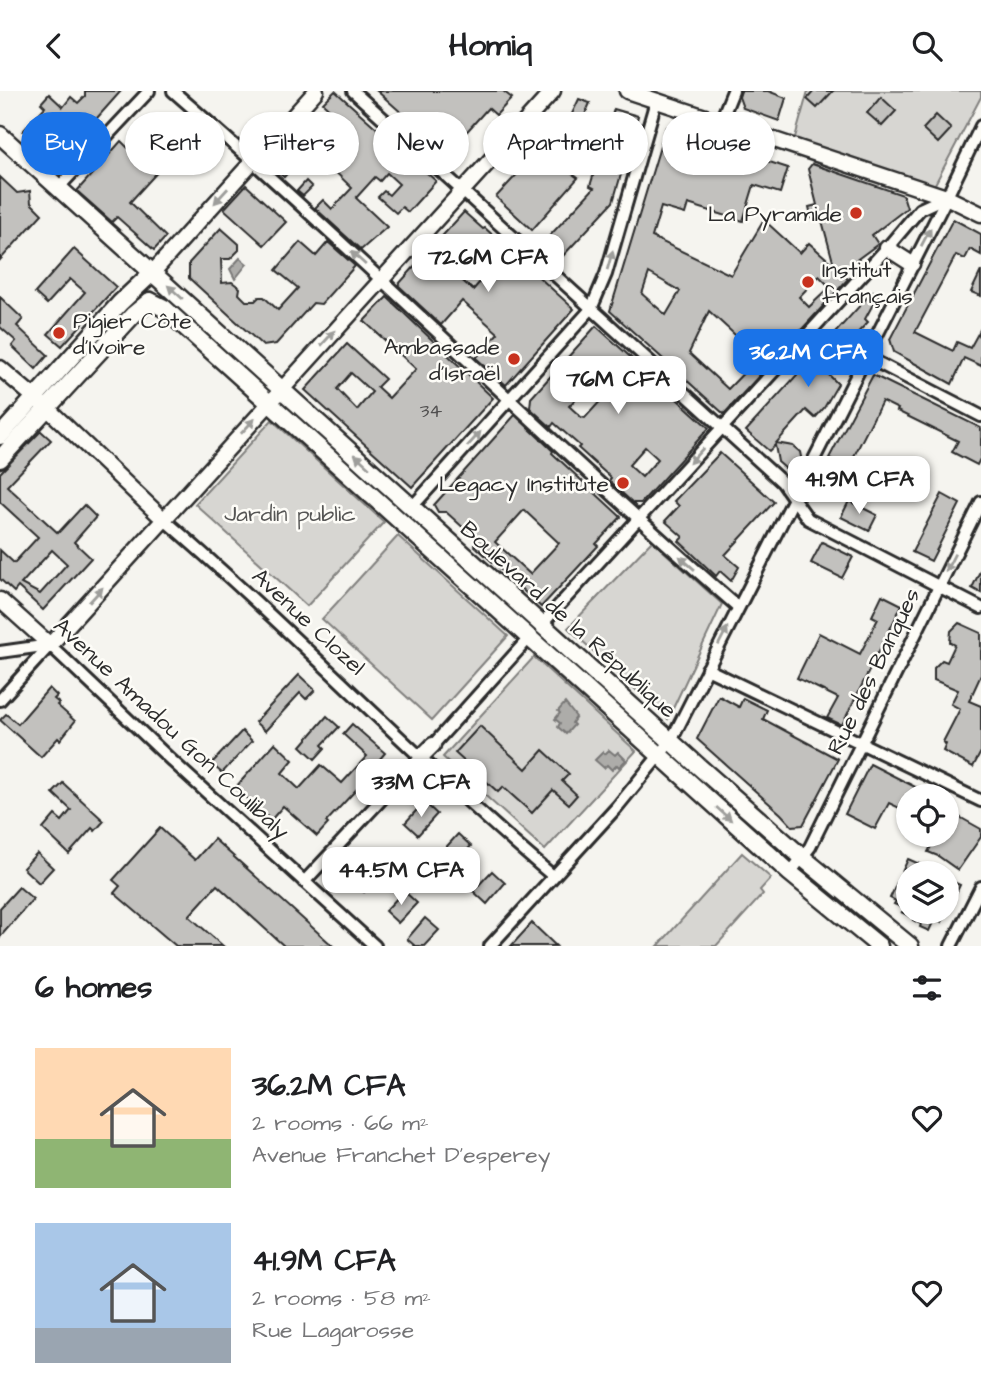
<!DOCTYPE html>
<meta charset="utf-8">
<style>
body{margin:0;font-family:"Architects Daughter",sans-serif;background:#f6f6f6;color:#202124;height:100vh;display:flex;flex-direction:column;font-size:26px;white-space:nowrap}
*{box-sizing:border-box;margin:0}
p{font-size:23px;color:#757577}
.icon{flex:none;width:38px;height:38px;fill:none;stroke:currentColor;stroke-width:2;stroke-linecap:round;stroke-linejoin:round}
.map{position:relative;height:855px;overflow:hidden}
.side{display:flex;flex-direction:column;background:#fff;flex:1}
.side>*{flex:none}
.banner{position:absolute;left:21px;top:21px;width:940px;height:63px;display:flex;gap:14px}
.buttons{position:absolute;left:896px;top:693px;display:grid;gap:14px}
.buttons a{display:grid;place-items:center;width:63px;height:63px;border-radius:50%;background:#fff;box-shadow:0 2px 5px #0004;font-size:35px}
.price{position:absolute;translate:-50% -60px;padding:0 16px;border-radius:14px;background:#fff;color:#222;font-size:23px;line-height:46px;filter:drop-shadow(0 2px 4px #0008)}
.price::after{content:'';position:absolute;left:50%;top:42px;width:21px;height:16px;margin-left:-10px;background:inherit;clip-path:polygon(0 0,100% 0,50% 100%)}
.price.current{background:#1a73e8;color:#fff}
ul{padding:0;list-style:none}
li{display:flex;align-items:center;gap:21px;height:175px;padding:0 35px}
li span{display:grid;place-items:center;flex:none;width:196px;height:140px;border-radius:0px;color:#555}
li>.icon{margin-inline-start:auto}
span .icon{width:84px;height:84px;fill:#fffc;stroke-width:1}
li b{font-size:30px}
h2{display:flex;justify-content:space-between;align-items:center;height:84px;padding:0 35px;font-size:30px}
.chip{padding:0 24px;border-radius:32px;background:#fff;box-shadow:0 2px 5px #0004;font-size:24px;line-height:63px}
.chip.current{background:#1a73e8;color:#fff}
header{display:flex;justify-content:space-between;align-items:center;height:91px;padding:0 35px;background:#fff;font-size:32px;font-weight:700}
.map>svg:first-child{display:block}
.green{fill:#d7d6d2;stroke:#81807e;stroke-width:2}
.water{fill:#adaca9;stroke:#797877;stroke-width:2}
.building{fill:#c2c1be;stroke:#2b2b2b;stroke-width:2;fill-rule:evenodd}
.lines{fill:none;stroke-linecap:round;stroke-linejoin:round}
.minor-casing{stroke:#2b2b2b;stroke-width:16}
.tertiary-casing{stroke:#2b2b2b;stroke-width:19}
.secondary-casing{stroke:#2b2b2b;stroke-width:21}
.minor{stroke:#fdfcf7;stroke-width:10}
.tertiary{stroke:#fdfcf7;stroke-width:14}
.secondary{stroke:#fdfcf7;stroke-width:16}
.oneway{fill:#9e9e9b}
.poi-dot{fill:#c8321e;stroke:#fdfcf7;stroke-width:2.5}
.labels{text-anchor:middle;stroke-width:5;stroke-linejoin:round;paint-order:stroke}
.number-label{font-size:19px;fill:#515050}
.poi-label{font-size:23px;fill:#2b2b2b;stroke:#fdfcf7;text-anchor:end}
.park-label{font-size:23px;fill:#565655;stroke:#fdfcf7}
.street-label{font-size:23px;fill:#2b2b2b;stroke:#fdfcf7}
</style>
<header><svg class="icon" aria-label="back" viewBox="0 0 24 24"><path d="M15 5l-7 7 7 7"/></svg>Homiq<svg class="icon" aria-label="search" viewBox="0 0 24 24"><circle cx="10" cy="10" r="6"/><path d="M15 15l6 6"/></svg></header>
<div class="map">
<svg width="981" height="855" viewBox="0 0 981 855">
<rect width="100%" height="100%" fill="#f5f4ef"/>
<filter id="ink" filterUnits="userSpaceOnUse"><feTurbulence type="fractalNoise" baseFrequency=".0143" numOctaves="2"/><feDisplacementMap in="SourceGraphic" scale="14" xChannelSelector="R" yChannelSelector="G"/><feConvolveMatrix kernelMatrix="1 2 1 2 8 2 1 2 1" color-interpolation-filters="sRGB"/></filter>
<g filter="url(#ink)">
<!-- green -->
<g class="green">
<path d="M808 0H981V6L934 95 794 50Z"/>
<path d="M272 329 384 431 307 515 195 413Z"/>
<path d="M398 445 508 545 432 629 322 528Z"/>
<path d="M652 450 722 513 668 628 568 537Z"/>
<path d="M534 566 636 660 545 759 443 666Z"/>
<path d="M742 762 771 787 760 799 763 803 716 855H658Z"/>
</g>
<!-- water -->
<g class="water">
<path d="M240 167 247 173 235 188 230 178Z"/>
<path d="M565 612 576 626 572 632 574 634 566 643 558 636 560 632 555 628 560 622 558 620Z"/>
<path d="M609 659 615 664 618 661 626 669 619 676 617 674 612 679 607 674 604 677 595 669 603 661 605 663Z"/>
</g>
<!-- building -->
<g class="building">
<path d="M85 0H121L81 45 70 36 61 47 75 60 62 74 44 57 54 46 40 34 30 46 23 40 45 16 41 12 49 3 63 16 71 6 78 12 85 5Z"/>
<path d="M335 0 436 90 408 121 402 116 396 122 378 106 384 100 389 104 399 93 387 82 380 90 375 86 356 107 387 136 361 159 315 117 323 109 332 118 352 97 323 69 351 38 323 12Z"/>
<path d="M377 0H503L512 7 496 24 488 17 452 57 428 36 423 41Z"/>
<path d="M741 0H768L786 7 779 30 743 17 739 6Z"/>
<path d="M814 0H833L817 17 807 8Z"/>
<path d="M881 6 896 20 882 35 867 22Z"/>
<path d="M579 8 590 12 584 26 586 40 556 71 578 87 532 139 496 106 571 25Z"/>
<path d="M614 18 638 25 613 111 560 168 543 152 594 97 590 95Z"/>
<path d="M936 24 951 38 938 52 923 38Z"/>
<path d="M666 36 764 67 763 69 788 77 780 102 754 94 743 130 688 113 685 123 661 116 652 146 731 184 764 129 800 162 809 152 834 174 821 126 812 128 809 116 817 114 808 78 812 73 903 104 907 117 872 144 878 153 840 181 848 188 724 323 610 220ZM649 182 680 200 666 224 642 203ZM819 185 830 196 809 216 799 206ZM709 220 759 266 728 298 689 262Z"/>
<path d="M298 45 310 57 284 86 271 75Z"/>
<path d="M121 50 132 61 139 53 162 76 130 111 166 146 154 159 117 126 112 131 77 100Z"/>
<path d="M0 86 17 102 30 100 31 112 42 123 0 169Z"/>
<path d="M306 90 312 96 303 105 297 100Z"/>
<path d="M246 94 286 131 264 154 224 118Z"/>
<path d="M464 121 483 138 485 137 574 218 506 294 476 267 498 242 462 210 441 234 398 194ZM460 163 485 185 473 199 448 177Z"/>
<path d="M953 128 981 143V164L970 158 965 168 956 164 915 241 953 260 957 251 970 257 981 237V275L964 267 952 293 894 261 890 248Z"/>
<path d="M221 137 239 153V159L230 168H221L222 192 232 191 240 197 239 203 246 210H255L259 206H264L278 219 298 197 276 179 300 151 316 165 328 151 355 175 321 213 313 212 276 253 263 255 189 187V172Z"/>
<path d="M74 158 116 196 62 255 48 243 85 201 70 188 47 213 35 202Z"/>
<path d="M981 180V205L971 201Z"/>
<path d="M873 200 878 204 865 228 868 231 849 251 854 256 829 284 838 293 824 317 815 327 806 319 776 352 793 355 800 361 801 366 798 374 789 378 785 377 778 371 775 354 769 360 746 340Z"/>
<path d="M0 206 23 228 17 235 48 264 36 278 12 255 16 250 0 236Z"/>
<path d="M387 206 493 307 412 396 305 299 347 253 385 288 377 296 389 307 416 278 364 230ZM351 282 372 301 357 319 337 298Z"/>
<path d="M596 235 709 337 641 412H633L609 390 611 387 578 357 580 355 554 332 551 336 530 317 531 307ZM609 272 623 285 585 327 581 326 569 315ZM645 356 658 368 642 386 629 374Z"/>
<path d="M873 284 981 337V366L977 374 952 361 958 350 897 320 898 318 882 310 848 377 829 367Z"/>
<path d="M515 324 553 360 552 362 621 426 596 453 598 455 541 516 474 454 478 450 446 421H438L434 414ZM524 419 559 452 530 483 495 451Z"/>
<path d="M41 340 51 349 7 395 58 442 84 414 96 426 74 451 91 467 43 519 18 496 14 501 0 488V459L14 472 38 446 0 411V382ZM52 459 67 473 40 503 21 493Z"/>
<path d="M720 362 774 411 725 464 739 476 731 490 720 480 716 485 679 450 683 446 665 430 679 415 674 410Z"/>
<path d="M872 380 888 388 886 393 896 397 891 407 862 393 867 382 871 384Z"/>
<path d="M942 403 960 413 931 470 912 461Z"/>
<path d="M849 410 877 424 869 440 841 426Z"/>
<path d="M822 451 853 466 842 487 811 472Z"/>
<path d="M981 478V502L972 497Z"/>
<path d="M882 504 902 514 842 634 827 627 838 607 797 587 819 542 860 563 878 528 872 525Z"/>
<path d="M959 532 981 542V584L969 610 981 615V661L973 676 943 660 946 653 943 651 960 618 951 613 958 599 934 589V577L942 569 947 571 955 554 950 551 951 540Z"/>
<path d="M299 584 315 599 306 608 300 602 265 640 255 631Z"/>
<path d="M49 597 57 605 54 608 59 612 57 614 75 630 60 649 58 647 41 666 0 629 6 623 18 633Z"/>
<path d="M719 605 739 616 743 607 767 619 763 628 838 668 803 734 792 735 781 723 697 648Z"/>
<path d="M327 625 339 636 322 654 325 657 315 668 301 655Z"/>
<path d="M352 633 385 662 367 683 369 685 326 731 328 733 317 745 283 715 271 729 235 697 275 652 293 669 282 682 299 698 321 674 342 692 367 665 343 643Z"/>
<path d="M480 635 526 678 543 659 569 683 562 690 577 704 569 713 553 699 532 722 503 696 498 701 455 662Z"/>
<path d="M242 640 252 650 222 682 211 673Z"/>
<path d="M870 673 933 705H908V721L889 712 875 738 845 723Z"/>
<path d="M63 692 104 730 95 740 92 737 69 763 43 738 55 724 62 730 71 719 53 702Z"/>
<path d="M424 711 437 723 418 744 405 732Z"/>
<path d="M947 719 981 738V746L958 779 938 765 928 761 937 744H947Z"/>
<path d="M160 737 195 769 214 748 333 855H284L217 794 189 825 223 855H176L114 802 120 795 113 789Z"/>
<path d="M458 743 471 755 452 776 439 764Z"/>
<path d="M37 762 53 777 39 792 23 777Z"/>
<path d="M370 768 383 780 364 801 351 789Z"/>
<path d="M908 768 924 775 921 782H908V819L894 813 896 810 890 807Z"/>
<path d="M492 780 505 792 487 813 473 800Z"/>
<path d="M947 788 960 794 942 831 935 827 929 840 920 836 921 833 913 829 914 827 901 821H947Z"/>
<path d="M19 796 33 808 0 846V817Z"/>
<path d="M404 800 417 812 398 832 385 820Z"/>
<path d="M425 827 439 839 424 855H415L407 848Z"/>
<path d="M532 832 556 855H511Z"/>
</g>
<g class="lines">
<defs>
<g id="minor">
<path d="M173 0C366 168 546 349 738 516"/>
<path d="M353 0 782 391 808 428 981 517"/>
<path d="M720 32 733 0"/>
<path d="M58 97 149 0"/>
<path d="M865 265 981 325"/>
<path d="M412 416 591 218 606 183 656 10"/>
<path d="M160 425C295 541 417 670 553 785"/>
<path d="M542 533 887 157 920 118 946 106"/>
<path d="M50 554 171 669 375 855"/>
<path d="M0 561 50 554"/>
<path d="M707 578 981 710"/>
<path d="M0 609 50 554"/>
<path d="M433 654 530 546"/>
<path d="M790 782 810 756 981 411"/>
<path d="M304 791 421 666"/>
<path d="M490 855 617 716 671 650 943 114 981 35"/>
<path d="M951 855 981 796"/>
</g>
<g id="tertiary">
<path d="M627 0 946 106 981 123"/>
<path d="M887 157 912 173"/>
<path d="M153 181 316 0"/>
<path d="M0 277 48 318 158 423"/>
<path d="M0 509 50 554 553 0"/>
<path d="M421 666 433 654"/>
</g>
<g id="secondary">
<path d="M0 44 697 674 803 767 910 855"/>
<path d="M150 210 164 217 790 782 879 855"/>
<path d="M0 345 120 212 153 181"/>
<path d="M0 368 133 224 150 210"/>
</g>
</defs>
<!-- minor casing -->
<use href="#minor" class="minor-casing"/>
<!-- tertiary casing -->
<use href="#tertiary" class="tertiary-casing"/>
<!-- secondary casing -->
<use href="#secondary" class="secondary-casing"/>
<!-- minor -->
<use href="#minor" class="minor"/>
<!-- tertiary -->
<use href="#tertiary" class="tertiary"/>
<!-- secondary -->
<use href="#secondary" class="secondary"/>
</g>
<!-- one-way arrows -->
<defs><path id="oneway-solid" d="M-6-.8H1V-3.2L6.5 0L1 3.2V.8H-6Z" transform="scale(1.75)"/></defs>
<g class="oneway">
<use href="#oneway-solid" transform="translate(221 105) rotate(132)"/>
<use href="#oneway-solid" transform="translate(926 146) rotate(-62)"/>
<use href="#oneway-solid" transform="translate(358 167) rotate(-138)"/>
<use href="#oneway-solid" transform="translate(610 169) rotate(-74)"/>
<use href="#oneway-solid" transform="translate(175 201) rotate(-138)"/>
<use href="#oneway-solid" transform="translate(328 247) rotate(-48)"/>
<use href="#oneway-solid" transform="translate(248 335) rotate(-47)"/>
<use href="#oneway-solid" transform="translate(474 348) rotate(-48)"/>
<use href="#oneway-solid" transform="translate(696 365) rotate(132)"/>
<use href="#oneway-solid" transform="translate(362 370) rotate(-138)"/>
<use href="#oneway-solid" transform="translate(687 472) rotate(-139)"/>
<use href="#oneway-solid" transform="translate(950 472) rotate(117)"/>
<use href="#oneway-solid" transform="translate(96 504) rotate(-48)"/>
<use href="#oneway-solid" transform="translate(723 545) rotate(-63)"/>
<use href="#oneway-solid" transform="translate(724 723) rotate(42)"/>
</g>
</g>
<!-- markers -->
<g class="poi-dot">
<circle cx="856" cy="122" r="7"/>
<circle cx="808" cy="191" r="7"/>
<circle cx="59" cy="242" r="7"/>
<circle cx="514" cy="268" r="7"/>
<circle cx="623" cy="392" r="7"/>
</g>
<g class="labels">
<!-- number labels -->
<g class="number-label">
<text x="431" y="326">34</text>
</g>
<!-- poi labels -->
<g class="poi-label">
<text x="842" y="130">La Pyramide</text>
<text x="822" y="186" text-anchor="start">Institut<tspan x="822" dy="26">français</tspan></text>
<text x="73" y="237" text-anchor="start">Pigier Côte<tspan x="73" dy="26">d'Ivoire</tspan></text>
<text x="500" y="263">Ambassade<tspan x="500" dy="26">d'Israël</tspan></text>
<text x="609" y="400">Legacy Institute</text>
</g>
<!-- park labels -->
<g class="park-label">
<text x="290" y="430">Jardin public</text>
</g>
<!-- street labels -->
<g class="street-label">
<text transform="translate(569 528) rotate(42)" y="8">Boulevard de la République</text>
<text transform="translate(309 530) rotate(43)" y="8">Avenue Clozel</text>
<text transform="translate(873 580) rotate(-64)" y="8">Rue des Banques</text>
<text transform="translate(172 637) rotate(43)" y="8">Avenue Amadou Gon Coulibaly</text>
</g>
</g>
</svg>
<div class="buttons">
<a><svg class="icon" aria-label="locate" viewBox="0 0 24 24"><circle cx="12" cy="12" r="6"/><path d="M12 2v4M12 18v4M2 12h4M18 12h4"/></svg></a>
<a><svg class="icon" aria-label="layers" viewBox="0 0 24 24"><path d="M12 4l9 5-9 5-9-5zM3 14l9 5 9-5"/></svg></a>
</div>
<b class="price" style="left:488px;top:203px">72.6M CFA</b>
<b class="price current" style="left:808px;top:298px">36.2M CFA</b>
<b class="price" style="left:618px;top:325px">76M CFA</b>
<b class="price" style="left:859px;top:425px">41.9M CFA</b>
<b class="price" style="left:421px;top:728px">33M CFA</b>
<b class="price" style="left:401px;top:816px">44.5M CFA</b>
<div class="banner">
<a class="chip current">Buy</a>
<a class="chip">Rent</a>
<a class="chip">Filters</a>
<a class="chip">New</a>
<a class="chip">Apartment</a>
<a class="chip">House</a>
</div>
</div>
<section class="side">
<h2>6 homes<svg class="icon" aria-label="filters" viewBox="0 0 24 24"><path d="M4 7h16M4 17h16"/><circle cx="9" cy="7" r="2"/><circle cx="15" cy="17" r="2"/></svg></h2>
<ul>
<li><span style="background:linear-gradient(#ffd9b3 65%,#8fb573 0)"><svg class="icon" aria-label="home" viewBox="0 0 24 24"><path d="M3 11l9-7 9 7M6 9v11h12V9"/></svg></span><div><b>36.2M CFA</b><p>2 rooms · 66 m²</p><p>Avenue Franchet D'esperey</p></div><svg class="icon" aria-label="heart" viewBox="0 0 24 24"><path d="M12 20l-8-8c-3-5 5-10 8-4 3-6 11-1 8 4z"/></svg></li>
<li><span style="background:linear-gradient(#a9c7e8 75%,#9aa5b1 0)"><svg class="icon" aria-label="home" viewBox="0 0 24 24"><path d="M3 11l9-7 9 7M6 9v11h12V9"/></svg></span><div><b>41.9M CFA</b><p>2 rooms · 58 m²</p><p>Rue Lagarosse</p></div><svg class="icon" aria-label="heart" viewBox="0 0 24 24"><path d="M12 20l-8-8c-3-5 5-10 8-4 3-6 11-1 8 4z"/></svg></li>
</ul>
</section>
